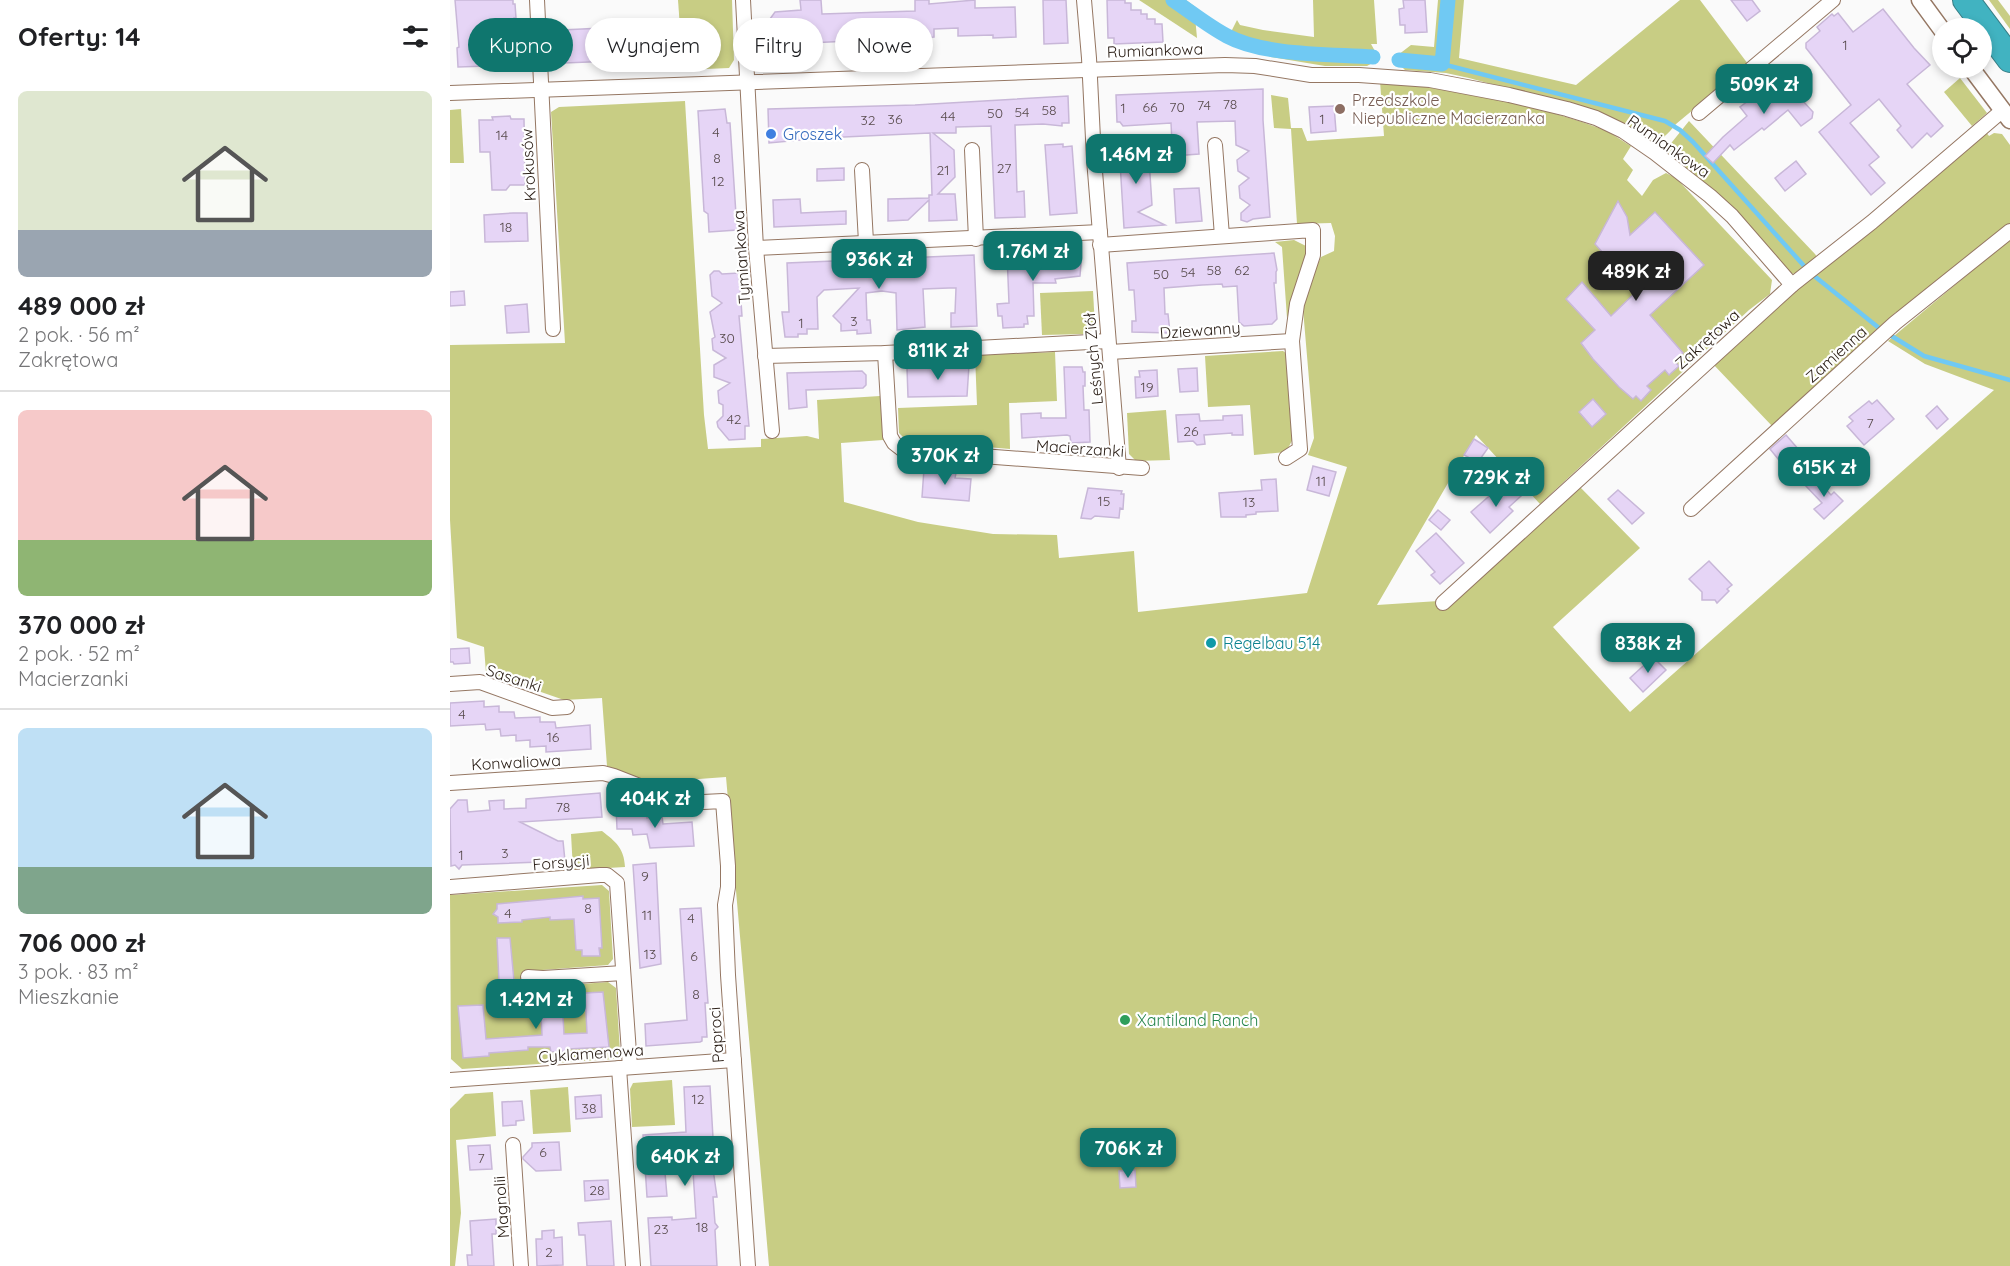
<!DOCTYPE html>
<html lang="pl">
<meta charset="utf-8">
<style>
body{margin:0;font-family:Quicksand,sans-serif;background:#f2f2f2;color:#202124;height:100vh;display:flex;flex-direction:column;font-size:22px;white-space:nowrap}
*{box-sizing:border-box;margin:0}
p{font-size:20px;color:#757577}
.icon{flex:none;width:33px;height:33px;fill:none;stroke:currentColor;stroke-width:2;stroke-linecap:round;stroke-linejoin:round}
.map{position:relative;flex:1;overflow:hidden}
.sheet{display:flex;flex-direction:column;background:#fff;width:450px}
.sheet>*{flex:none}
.banner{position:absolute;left:18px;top:18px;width:570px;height:54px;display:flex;gap:12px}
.fabs{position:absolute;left:1482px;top:18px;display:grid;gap:12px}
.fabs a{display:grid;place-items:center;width:60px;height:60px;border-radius:50%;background:#fff;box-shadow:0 3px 9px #0003;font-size:30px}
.price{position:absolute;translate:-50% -51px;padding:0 14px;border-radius:12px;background:#0f766e;color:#fff;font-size:20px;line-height:39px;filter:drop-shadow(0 2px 3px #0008)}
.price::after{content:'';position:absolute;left:50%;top:36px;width:18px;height:14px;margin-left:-9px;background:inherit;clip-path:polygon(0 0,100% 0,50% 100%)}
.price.current{background:#222;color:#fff}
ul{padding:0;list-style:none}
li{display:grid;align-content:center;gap:12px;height:318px;padding:0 18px}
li+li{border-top:2px solid #e0e0e0}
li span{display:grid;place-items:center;height:186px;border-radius:9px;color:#555}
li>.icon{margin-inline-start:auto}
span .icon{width:108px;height:108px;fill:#fffc;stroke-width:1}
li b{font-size:26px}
h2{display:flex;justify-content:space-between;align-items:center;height:72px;padding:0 18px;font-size:26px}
.chip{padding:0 21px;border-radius:27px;background:#fff;box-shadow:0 3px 9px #0003;font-size:21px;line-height:54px}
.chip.current{background:#0f766e;color:#fff}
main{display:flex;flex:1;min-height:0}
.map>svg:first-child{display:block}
.green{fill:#c8cd84}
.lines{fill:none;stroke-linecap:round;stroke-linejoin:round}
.stream{stroke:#70c9f3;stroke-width:4.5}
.canal{stroke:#70c9f3;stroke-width:15}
.building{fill:#e6d5f6;stroke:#c8b7d8;stroke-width:1.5}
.minor-casing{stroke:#957763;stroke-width:16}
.tertiary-casing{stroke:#957763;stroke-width:19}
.motorway-casing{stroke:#397e85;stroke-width:28}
.minor{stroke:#fff;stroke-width:14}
.tertiary{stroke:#fff;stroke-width:16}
.motorway{stroke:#41b3c1;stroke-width:26}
.education-dot{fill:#8d6e63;stroke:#fff;stroke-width:2}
.shop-dot{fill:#3f7fe0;stroke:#fff;stroke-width:2}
.culture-dot{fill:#0f9aa8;stroke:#fff;stroke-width:2}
.leisure-dot{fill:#2e9e5b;stroke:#fff;stroke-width:2}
.labels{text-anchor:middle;stroke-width:4.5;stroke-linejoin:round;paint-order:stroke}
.number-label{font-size:14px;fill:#584b4d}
.street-label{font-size:16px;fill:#291d15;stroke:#fff}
.education-label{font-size:16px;fill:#785e54;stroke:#fff;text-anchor:start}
.shop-label{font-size:16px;fill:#366cbe;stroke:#fff;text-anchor:start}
.culture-label{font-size:16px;fill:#0d838f;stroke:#fff;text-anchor:start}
.leisure-label{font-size:16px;fill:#27864d;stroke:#fff;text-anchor:start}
</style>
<main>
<section class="sheet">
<h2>Oferty: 14<svg class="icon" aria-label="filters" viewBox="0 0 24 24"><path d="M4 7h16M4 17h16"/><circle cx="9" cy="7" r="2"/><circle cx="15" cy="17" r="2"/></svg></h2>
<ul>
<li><span style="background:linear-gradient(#dfe7d0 75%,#9aa5b1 0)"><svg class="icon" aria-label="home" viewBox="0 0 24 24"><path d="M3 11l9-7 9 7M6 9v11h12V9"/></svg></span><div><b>489 000 zł</b><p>2 pok. · 56 m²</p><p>Zakrętowa</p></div></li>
<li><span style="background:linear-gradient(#f6c9c9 70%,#8fb573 0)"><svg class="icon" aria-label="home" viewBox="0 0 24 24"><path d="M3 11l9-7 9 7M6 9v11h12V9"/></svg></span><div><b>370 000 zł</b><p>2 pok. · 52 m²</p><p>Macierzanki</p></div></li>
<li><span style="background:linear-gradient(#bfe0f5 75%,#7fa58c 0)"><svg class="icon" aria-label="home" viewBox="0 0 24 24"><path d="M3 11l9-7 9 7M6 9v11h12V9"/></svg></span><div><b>706 000 zł</b><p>3 pok. · 83 m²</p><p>Mieszkanie</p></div></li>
</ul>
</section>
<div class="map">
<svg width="1560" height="1266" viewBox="0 0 1560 1266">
<rect width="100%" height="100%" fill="#fafafa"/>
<!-- green -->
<g class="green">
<path d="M228 0H282L284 60 279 68 233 70Z"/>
<path d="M689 0H736L744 6 747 38Z"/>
<path d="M863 0H924L927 44H921L926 53V61L917 66H875L821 57 777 40 787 20 790 25 813 30 864 37Z"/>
<path d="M988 0H1014L1009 58 1126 85 1230 0H1250L1298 64 1226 124C1218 134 1211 141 1199 145L1158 116 1019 78 996 73 955 70 948 63V55L961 45 984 47Z"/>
<path d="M1539 0H1548L1560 16V29Z"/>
<path d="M1510 78 1537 113 1522 126 1494 92Z"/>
<path d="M930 81C1004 90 1079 102 1149 128 1160 132 1171 140 1181 146L1173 159 1183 170 1177 180 1192 196 1203 180 1216 173 1226 178 1322 280 1320 294 1299 310 1090 504 1026 435 927 605 1004 600 1129 486 1190 548 1103 627 1180 712 1544 390 1475 364 1438 341 1560 239V1266H319L276 777 235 780 236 795 157 766 152 698 114 700 36 673 34 647 7 638 0 520V345L115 343 101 112 109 107 235 101 254 415 258 449 311 447V439L357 436 369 439 367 400 430 396 433 440 391 443 394 502 468 522 543 534 607 535 609 558 684 551 688 612 857 593 897 467 858 455 864 438 853 309 861 279 871 257 884 251 885 236 881 223 847 224 841 129 824 128 821 95 838 98 841 128H852L857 141 934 136Z"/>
<path d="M11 109 14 163H0V110Z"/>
<path d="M1239 121 1365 254 1367 257 1346 274 1339 273 1332 265C1293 223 1263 184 1214 152Z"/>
<path d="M1536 132 1539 136 1544 133 1552 134 1560 145V225L1451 315 1446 312 1323 427 1262 363 1357 279Z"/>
<path d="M844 240 856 246C862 263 844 301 837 318L832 247 825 242Z"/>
<path d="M643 291 645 327 638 334 592 335 590 293Z"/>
<path d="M833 351 840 356 845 435 836 452 804 455 800 405 758 407 755 356Z"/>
<path d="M605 352 607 401 559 403 560 449 456 440 449 433 448 408 527 405 525 355Z"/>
<path d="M716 410 720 460 686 461 679 454 677 413Z"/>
<path d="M152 831C166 842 174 848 175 867L123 870 121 834Z"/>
<path d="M152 885 159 891 163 959 158 965 79 971 73 979 79 988 158 982 166 988 170 1052 164 1059 12 1069 1 1059 0 895Z"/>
<path d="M222 1080 225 1125 182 1127 180 1089 183 1083Z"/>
<path d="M118 1087 121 1132 83 1134 80 1090Z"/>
<path d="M43 1092 46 1136 6 1140 11 1213 5 1266H0V1109L15 1094Z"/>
</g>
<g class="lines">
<!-- stream -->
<g class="stream">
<path d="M992 64 1215 121 1230 130 1243 142 1355 267"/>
<path d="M1363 275 1429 328"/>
<path d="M1440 335 1474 356 1560 380"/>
</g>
<!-- canal -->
<g class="canal">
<path d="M723 0C741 12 758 26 777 36 814 56 880 54 923 57"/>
<path d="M949 60 992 64 998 0"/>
</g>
</g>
<!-- building -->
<g class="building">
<path d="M5 0H63V4H65L66 18H64V23H59L60 45H69V65L8 67 7 48 9 47Z"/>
<path d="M350 0H371L372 14 465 11V0H479V4L525 0V8L565 7 566 37 543 38V35L508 36V28L484 29V37L337 44 338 55H325V43H315L314 19H320L325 12 351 10Z"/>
<path d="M593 0H616L618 43 594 44Z"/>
<path d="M657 0H675V3H681V10H691V14H697V19H705V24H712L713 42 664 44V38H658Z"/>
<path d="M953 0H975L977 32 955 33V25H950L949 9 954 8Z"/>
<path d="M1281 0H1302L1310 11 1297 21Z"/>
<path d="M1433 9 1464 48 1480 65 1457 84 1493 126 1481 137 1477 133 1462 148 1447 130 1451 126 1429 99 1400 123 1429 157 1419 165 1435 183 1421 195 1369 132 1401 105 1356 48V43L1370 31 1367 27 1382 14 1384 16 1388 13 1403 32Z"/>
<path d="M213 25 214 59 114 63 112 30Z"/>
<path d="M1334 79 1341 87 1349 88 1353 92 1352 100 1363 112 1362 118 1351 126 1338 110 1314 130 1312 128 1284 150 1280 145 1263 163 1255 156 1273 137 1297 116 1290 107 1302 98 1299 95 1309 86 1315 93Z"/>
<path d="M813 89V120L820 217 803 219 797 222 791 220V213L800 205 790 198 789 186 799 178 788 171 787 160 799 151 786 145 785 121 747 122 749 154 723 156 720 145 722 143 721 123 673 126 670 122H667L666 95Z"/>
<path d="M618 96 619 123H612V126L593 124 565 125 567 192 574 191 575 217 545 218 541 126 506 127V133H483L504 150 505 177 488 194H505L507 220 479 221V200L458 220 438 221V199L479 198V195H482L480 133 372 138 319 143 318 109 465 105Z"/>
<path d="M884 106 886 131 861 133 859 107Z"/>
<path d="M275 109 277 123H280L287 230 259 232 258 214 254 211 248 111Z"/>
<path d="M60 116 61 119H74L75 185H60L56 190H42L40 152H30L29 120H43L42 117Z"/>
<path d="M681 139 698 144 702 205 688 212 715 225 674 228 669 146 684 145Z"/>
<path d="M613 144V147L622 146 627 213 600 215 595 145Z"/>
<path d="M1346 161 1356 174 1335 191 1325 178Z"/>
<path d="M394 168V180L367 181V169Z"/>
<path d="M749 188 752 221 726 223 724 189Z"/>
<path d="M350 199 351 213 396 211V224L324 227 323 200Z"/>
<path d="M1168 201 1177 217 1180 235 1205 212 1254 265 1200 315 1233 353 1224 361 1229 366 1219 375 1215 370 1197 386 1201 390 1191 401 1186 396 1183 399 1169 387 1143 359 1131 343 1145 330 1116 299 1132 282 1161 316 1187 291 1145 244Z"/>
<path d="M63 213H77L78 241 35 242 34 215Z"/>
<path d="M619 252V254H629L631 263 630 276 605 279 606 283H583L584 316H577L578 324H574V327L553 328 552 316H548L547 304 559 303 557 254Z"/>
<path d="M824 253 827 270 826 272V283H824L827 319 822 324 794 326 789 322 787 286 773 287 772 284 752 285 714 288 715 314H718L720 333 682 332V321H686L684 290H679L677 263Z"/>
<path d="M524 255 527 326 501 327V313H505L506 288H499L473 289 475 327 447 330 446 293 432 291 416 293 417 320H420L421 333 407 334V330L391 331V324L383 316 409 288 374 290 367 297 368 329H357V334H348V337H335L332 312H339L337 263Z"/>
<path d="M264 271H269L272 274 289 273 292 316H289L299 426H295V439L279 440 268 427 267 422 273 416V405L269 403 268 391 280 383 264 377V365L276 358 263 350 262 339 265 337 260 312 272 303 262 296 260 275Z"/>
<path d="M14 291 15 305 0 306V292Z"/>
<path d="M77 304 79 332 57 333 55 306Z"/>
<path d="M519 365 517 396 458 397 457 368Z"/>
<path d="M614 367H632L633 372H635V386H633L634 410H639L640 442 621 443 620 436 617 435 572 438 571 414 591 413V418H616Z"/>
<path d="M747 368 748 391 730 392 728 369Z"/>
<path d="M707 370 708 396 686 398 685 377H690L689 371Z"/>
<path d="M412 371 416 375V385L413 388 356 390 357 407 339 409 337 373Z"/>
<path d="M1143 399 1156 414 1142 427 1129 412Z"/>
<path d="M1427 400 1444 419 1414 445 1397 426 1403 421 1399 417 1419 401 1422 404Z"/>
<path d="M1487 406 1498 419 1487 429 1476 416Z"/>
<path d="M749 414 750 421 773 420V416L792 415 793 435H782V433L754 435 755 444 747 445 743 441 728 442 726 415Z"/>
<path d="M1336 435 1349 450 1333 465 1320 449Z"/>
<path d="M1024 439 1038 448 1021 472 1012 466 1018 457 1014 455Z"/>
<path d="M863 466 886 472 879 496 857 490Z"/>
<path d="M474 469 506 473 505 478 521 479 519 501 472 497Z"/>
<path d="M1364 476 1381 495 1384 492 1393 501 1374 519 1364 509 1372 503 1355 485Z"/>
<path d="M826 479 828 511 806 512V514L796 515V517H771L769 493 812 490 811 480Z"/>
<path d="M1060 485 1071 496 1059 507 1063 511 1040 533 1021 512 1045 491 1049 495Z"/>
<path d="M638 488 672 491 671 494H674L673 509 670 508 669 518 645 516 641 519 631 518Z"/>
<path d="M1168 490 1194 513 1182 524 1158 499Z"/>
<path d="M988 510 1000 520 991 530 979 520Z"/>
<path d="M986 533 1014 563 990 584 981 575 985 572 966 551Z"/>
<path d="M1259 561 1282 585 1277 589 1279 591 1267 603 1265 600H1252V592L1239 579Z"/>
<path d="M19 648 20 663 4 664 3 662H0V649Z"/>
<path d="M1203 657 1216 670 1193 692 1180 678Z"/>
<path d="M34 701V707L49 706V712H64L65 718 90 717V722H105L106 728 140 725 141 749 96 752V746L80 747V740L66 741V735L51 736 50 729 36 730 35 724 0 726V703Z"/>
<path d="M150 793 152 817 70 822 108 841H113L115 861 12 865 9 869 5 865 1 866 0 809 8 800H17L18 812 40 810 39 801 54 800V809L76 808V799Z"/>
<path d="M181 805V812L196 810 197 818 212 816 213 824 242 822 244 846 200 848 197 834 183 835 182 829H167L166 806Z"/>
<path d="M206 863 211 964 190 968 183 865Z"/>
<path d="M133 896V899L149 898 152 948H149L150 956H132V950H126L124 919 100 920V917L72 920V922L48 923V917L43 914 47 909V904Z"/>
<path d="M251 908 258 1003H255L257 1037H252V1041L250 1042 196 1046 195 1024 237 1020 230 909Z"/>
<path d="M47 938H60L64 981H68L69 997 46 999 45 982H49Z"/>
<path d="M153 992 159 1047 118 1049V1051L101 1052 100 1047H78V1050L39 1053V1056L13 1058 8 1006 33 1005 36 1039 92 1035 90 998 107 996V999L112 998 114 1034 137 1033 135 993Z"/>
<path d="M260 1086 264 1155H261L267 1197H263L265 1223 268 1227 265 1230 267 1266H201L198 1218 222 1217V1220L246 1218 242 1156 218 1157V1160L214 1161 217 1196 197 1197 193 1135 236 1132 234 1087Z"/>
<path d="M151 1095 152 1117 126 1119 125 1097Z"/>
<path d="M72 1101 74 1120 66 1121V1125L53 1126 52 1102Z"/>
<path d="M109 1142 111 1170 86 1171 73 1159V1157L82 1147V1143Z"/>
<path d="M40 1145 42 1169 20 1170 18 1146Z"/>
<path d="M685 1170 686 1187 670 1188 669 1171Z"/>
<path d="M158 1180 159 1199 135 1201 134 1181Z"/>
<path d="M46 1219V1234H42L44 1266H18L17 1255H22L20 1221Z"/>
<path d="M161 1221 164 1266H137L135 1235H129L128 1223Z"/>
<path d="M104 1230V1238L112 1237 113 1265 87 1266 86 1239H92V1231Z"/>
</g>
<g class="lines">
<defs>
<g id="minor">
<path d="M87 0 103 329"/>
<path d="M293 0 306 248 322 431"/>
<path d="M634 0 639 58 644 159 669 468"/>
<path d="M0 93 775 65 805 66 861 75H909L980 80 1059 95 1117 109 1146 118 1173 131 1205 153 1260 196 1282 216 1342 285"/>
<path d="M1249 113 1383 0"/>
<path d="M765 145 772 236"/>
<path d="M522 150 526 239"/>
<path d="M412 170 416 242"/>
<path d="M650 245 863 230V255L847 304 842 341 850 449 836 458"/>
<path d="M306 248 650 232"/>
<path d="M660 352 842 341"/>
<path d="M435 353 440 436 444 443 453 450 692 468"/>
<path d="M315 356 435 353 658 341"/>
<path d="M1241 509 1445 323 1560 231"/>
<path d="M993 603 1342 285 1422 222 1553 110"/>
<path d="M0 684 30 682 102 708 117 707"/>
<path d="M0 783 153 773 164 776 233 803 273 801 278 866V887L275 905 278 975 298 1266"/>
<path d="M0 887 150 875H157L167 883 180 1067"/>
<path d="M78 977 93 978 173 973"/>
<path d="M169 1068 183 1266"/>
<path d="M0 1080 284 1060"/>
<path d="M63 1145 71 1266"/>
</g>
<g id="tertiary">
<path d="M1470 0 1492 30"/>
<path d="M1521 68 1560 120"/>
</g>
<path id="motorway" d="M1516 0 1560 59"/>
</defs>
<!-- minor casing -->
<use href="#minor" class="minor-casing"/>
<!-- tertiary casing -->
<use href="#tertiary" class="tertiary-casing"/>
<!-- motorway casing -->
<use href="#motorway" class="motorway-casing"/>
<!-- minor -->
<use href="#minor" class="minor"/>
<!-- tertiary -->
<use href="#tertiary" class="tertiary"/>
<!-- motorway -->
<use href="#motorway" class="motorway"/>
</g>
<!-- markers -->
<circle class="education-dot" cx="890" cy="109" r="6"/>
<circle class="shop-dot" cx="321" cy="134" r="6"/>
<circle class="culture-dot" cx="761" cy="643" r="6"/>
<circle class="leisure-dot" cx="675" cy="1020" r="6"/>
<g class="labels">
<!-- number labels -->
<g class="number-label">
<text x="1395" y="50">1</text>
<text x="780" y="109">78</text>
<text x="754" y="110">74</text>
<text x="700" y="112">66</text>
<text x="727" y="112">70</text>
<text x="673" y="113">1</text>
<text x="599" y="115">58</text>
<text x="572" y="117">54</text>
<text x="545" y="118">50</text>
<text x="498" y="121">44</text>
<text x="445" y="124">36</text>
<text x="872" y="124">1</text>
<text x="418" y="125">32</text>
<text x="266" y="137">4</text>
<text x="52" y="140">14</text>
<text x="267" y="163">8</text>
<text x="554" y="173">27</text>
<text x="493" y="175">21</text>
<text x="268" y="186">12</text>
<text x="56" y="232">18</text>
<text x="764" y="275">58</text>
<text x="792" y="275">62</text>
<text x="738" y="277">54</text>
<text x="711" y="279">50</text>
<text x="404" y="326">3</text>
<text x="351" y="328">1</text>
<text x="277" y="343">30</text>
<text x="697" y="392">19</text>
<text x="284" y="424">42</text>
<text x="1420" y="428">7</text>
<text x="741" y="436">26</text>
<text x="871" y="486">11</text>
<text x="654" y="506">15</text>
<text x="799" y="507">13</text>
<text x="12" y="719">4</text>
<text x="103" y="742">16</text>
<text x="113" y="812">78</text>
<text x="55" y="858">3</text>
<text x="11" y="860">1</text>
<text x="195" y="881">9</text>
<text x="138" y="913">8</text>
<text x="58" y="918">4</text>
<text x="197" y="920">11</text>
<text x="241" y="923">4</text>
<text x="200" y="959">13</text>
<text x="244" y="961">6</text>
<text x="246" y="999">8</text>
<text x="248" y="1104">12</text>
<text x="139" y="1113">38</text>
<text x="93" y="1157">6</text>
<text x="31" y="1163">7</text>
<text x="147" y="1195">28</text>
<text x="252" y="1232">18</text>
<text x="211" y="1234">23</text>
<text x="99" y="1257">2</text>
</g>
<!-- street labels -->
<g class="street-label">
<text transform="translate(705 50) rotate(-2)" y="6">Rumiankowa</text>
<text transform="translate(1219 146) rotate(35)" y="6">Rumiankowa</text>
<text transform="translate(78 165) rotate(-93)" y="6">Krokusów</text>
<text transform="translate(291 257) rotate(-94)" y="6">Tymiankowa</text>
<text transform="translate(750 330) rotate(-4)" y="6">Dziewanny</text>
<text transform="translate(1257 339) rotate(-42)" y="6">Zakrętowa</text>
<text transform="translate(1386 354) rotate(-42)" y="6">Zamienna</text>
<text transform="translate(643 359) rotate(-95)" y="6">Leśnych Ziół</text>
<text transform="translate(630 448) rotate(4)" y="6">Macierzanki</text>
<text transform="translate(64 678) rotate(18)" y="6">Sasanki</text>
<text transform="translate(66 762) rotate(-3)" y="6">Konwaliowa</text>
<text transform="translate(111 862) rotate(-5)" y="6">Forsycji</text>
<text transform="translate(266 1035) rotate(-94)" y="6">Paproci</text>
<text transform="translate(141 1053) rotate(-4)" y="6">Cyklamenowa</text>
<text transform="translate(51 1207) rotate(-94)" y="6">Magnolii</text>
</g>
<!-- education labels -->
<g class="education-label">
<text x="902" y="106">Przedszkole<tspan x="902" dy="18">Niepubliczne Macierzanka</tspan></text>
</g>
<!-- shop labels -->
<g class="shop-label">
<text x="333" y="140">Groszek</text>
</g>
<!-- culture labels -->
<g class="culture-label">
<text x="773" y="649">Regelbau 514</text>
</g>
<!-- leisure labels -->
<g class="leisure-label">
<text x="687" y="1026">Xantiland Ranch</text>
</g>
</g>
</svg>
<div class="fabs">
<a><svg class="icon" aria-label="locate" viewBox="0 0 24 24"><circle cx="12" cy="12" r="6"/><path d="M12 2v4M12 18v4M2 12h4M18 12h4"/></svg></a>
</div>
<b class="price" style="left:1314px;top:115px">509K zł</b>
<b class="price" style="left:686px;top:185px">1.46M zł</b>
<b class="price" style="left:583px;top:282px">1.76M zł</b>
<b class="price" style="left:429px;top:290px">936K zł</b>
<b class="price current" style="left:1186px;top:302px">489K zł</b>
<b class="price" style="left:488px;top:381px">811K zł</b>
<b class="price" style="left:495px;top:486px">370K zł</b>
<b class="price" style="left:1374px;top:498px">615K zł</b>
<b class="price" style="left:1046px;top:508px">729K zł</b>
<b class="price" style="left:1198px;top:674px">838K zł</b>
<b class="price" style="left:205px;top:829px">404K zł</b>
<b class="price" style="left:86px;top:1030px">1.42M zł</b>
<b class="price" style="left:678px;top:1179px">706K zł</b>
<b class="price" style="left:235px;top:1187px">640K zł</b>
<div class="banner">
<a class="chip current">Kupno</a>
<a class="chip">Wynajem</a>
<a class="chip">Filtry</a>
<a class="chip">Nowe</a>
</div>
</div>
</main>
